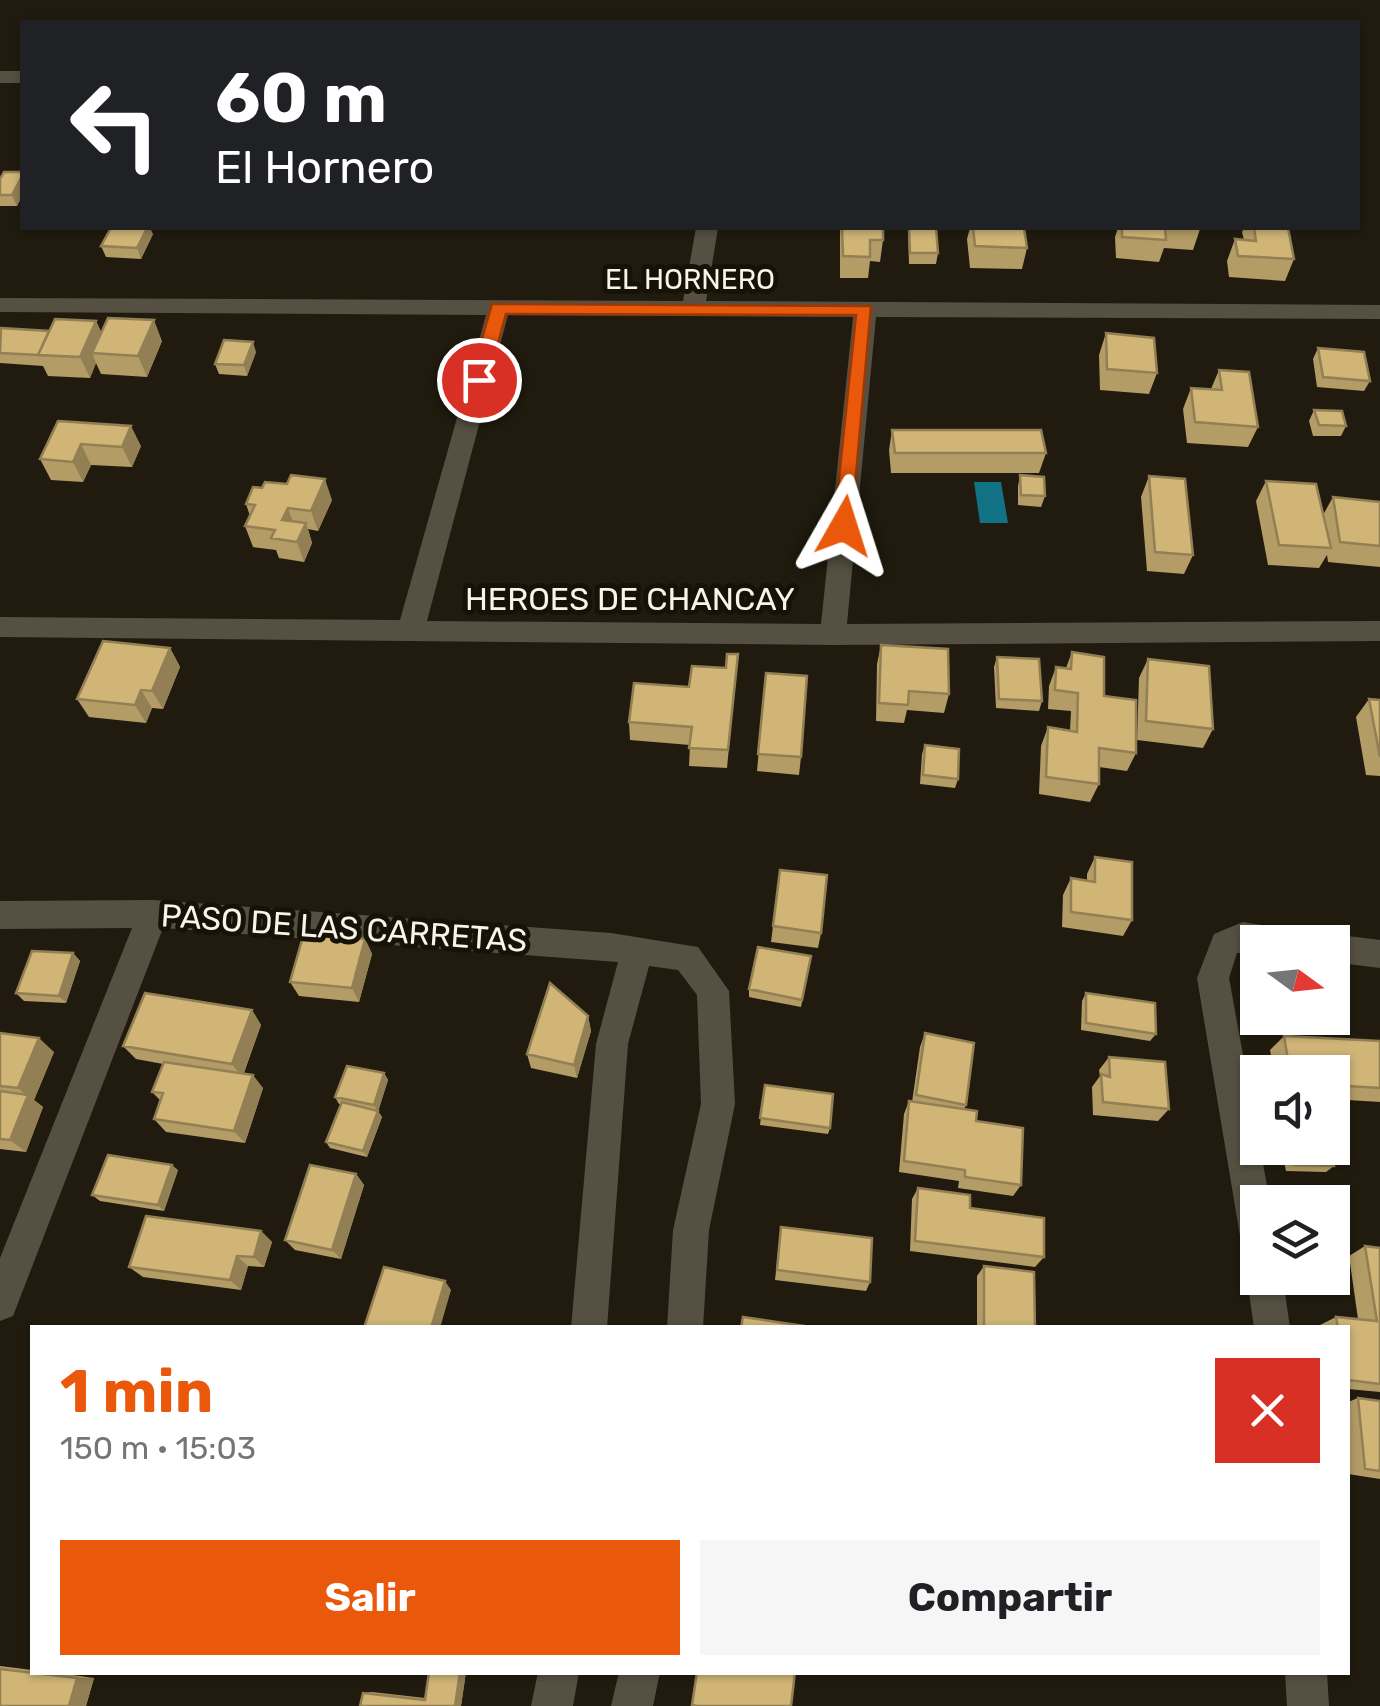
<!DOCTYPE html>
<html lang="es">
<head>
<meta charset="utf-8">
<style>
  :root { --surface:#fff; --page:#f6f6f6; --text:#202124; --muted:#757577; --accent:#ea580c }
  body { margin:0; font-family:Rubik,sans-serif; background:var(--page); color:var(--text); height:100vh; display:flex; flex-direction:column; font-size:38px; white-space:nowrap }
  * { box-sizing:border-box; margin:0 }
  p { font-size:32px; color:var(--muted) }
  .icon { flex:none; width:55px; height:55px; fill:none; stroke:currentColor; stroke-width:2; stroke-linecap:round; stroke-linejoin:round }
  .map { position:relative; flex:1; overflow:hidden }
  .drawer { position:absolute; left:30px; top:1325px; width:1320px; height:350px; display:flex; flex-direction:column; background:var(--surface); border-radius:0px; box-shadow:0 2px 8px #0004 }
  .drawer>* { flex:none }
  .banner { position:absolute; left:20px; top:20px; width:1340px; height:210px; border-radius:0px; box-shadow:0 2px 8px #0004; background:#202124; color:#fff; overflow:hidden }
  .needle { width:65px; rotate:105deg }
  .fabs { position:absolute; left:1240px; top:925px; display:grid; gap:20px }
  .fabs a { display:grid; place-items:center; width:110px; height:110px; border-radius:0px; background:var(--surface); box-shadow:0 2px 8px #0004; font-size:50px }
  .pin { position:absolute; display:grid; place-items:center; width:85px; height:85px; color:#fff; margin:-42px; border:5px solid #fff; border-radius:50%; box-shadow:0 2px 10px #0007 }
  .me { position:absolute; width:110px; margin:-55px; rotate:6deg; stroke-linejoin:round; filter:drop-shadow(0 0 8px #0008) }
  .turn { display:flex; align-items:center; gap:35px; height:210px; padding:0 30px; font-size:45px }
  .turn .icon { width:130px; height:130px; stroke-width:2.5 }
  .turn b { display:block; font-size:70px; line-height:85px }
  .round { display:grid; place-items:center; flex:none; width:105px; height:105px; border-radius:0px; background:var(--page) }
  .overview { display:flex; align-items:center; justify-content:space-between; height:170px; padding:0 30px }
  h1 { font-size:60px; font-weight:700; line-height:75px; color:var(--accent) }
  .button { display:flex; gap:20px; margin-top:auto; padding:20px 30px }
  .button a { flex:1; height:115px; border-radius:0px; background:var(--accent); color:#fff; font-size:40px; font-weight:700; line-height:115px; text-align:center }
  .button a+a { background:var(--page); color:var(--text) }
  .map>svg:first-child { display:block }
  .water { fill:#117185 }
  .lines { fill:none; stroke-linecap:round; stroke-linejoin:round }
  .minor { fill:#565042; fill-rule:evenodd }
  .wall { fill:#b39c66 }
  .shaded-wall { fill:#927f53 }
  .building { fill:#d0b577; stroke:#927f53; stroke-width:2.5 }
  .route { fill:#ea580c; stroke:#983908; stroke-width:2.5 }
  .labels { text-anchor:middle; stroke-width:10; stroke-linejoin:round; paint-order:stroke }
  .far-street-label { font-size:28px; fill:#f8f4eb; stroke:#171206 }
  .street-label { font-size:32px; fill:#f8f4eb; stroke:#171206 }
</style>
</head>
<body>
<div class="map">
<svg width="1380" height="1706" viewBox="0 0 1380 1706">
  <rect width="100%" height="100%" fill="#201b0e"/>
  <path class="water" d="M974,482H1001L1008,523H980Z"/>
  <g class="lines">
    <path class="minor" d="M0,71H22V83H0Z
      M696,228H718L706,301L1380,305V319L876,317L847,624L1380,621V641L833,645L0,637V617L400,620L486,315L0,312V298L683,301ZM508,315L853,317L821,624L427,621Z
      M153,900L611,933L698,947L729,991L735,1104L709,1230L703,1328H667L673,1230L701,1104L697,995L678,970L649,966L628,1044L607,1328H571L596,1044L618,962L163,928L13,1316L0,1321V1258L132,928L0,929V901Z
      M1243,922L1305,932L1310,942H1258V952L1237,953L1229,978L1270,1202H1258V1253L1246,1248L1240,1236L1197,978L1214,934Z
      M1332,934L1380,940V968L1332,962V942H1319Z
      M1258,1263V1278H1283L1290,1328H1254L1247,1278Z
      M538,1672H579L573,1706H531Z
      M619,1672H660L653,1706H611Z
      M1285,1672H1327L1329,1706H1287Z"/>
  </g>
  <path class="wall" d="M22,172V196L17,206H0V179Z
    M840,228H883V240L880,262L870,261L868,278H840Z
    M908,228H936L938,253L936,264H909Z
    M970,228H1024L1027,248L1022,269L970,268L967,239Z
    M1118,228H1200V229L1193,250L1164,248L1159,262L1116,258L1115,237Z
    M1244,228H1288L1294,259L1285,281L1229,277L1227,261L1235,239L1244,240L1242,232Z
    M153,234L141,259L106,257L101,246Z
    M96,321L101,332L162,341L147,377L101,374L96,363L90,378L48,376L43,366L0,363V330L49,331Z
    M1106,333L1157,373L1149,394L1100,390L1099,355Z
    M1318,348L1370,381L1364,391L1317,387L1313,359Z
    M256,352L247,376L219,374L215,364Z
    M1219,370L1258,427L1248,447L1187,443L1183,409L1191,388L1211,389Z
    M1314,410L1346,426L1341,436H1313L1309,421Z
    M58,421L141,446L132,467L91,465L83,482L51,480L40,459Z
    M892,430L1046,453L1039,473H891L889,450Z
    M1020,475L1045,496L1041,507L1018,505V486Z
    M1149,476L1193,555L1184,574L1147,571L1141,497Z
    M1266,481L1323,515L1333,497L1380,502V567L1328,562L1327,555L1319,568L1268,565L1256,501Z
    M332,500L318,531L308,529L312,543L304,562L279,558L276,550L253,547L245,526L250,516L246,504Z
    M881,645L949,694L944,713L907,710L904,723L876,721L877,664Z
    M170,648L180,667L163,709L152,708L146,723L89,717L77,699Z
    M1072,652L1104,696L1136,753L1127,771L1099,767V784L1090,802L1039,794L1041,746L1048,727L1070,731L1071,711L1048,709L1049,686L1056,667L1066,668Z
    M738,654L727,768L689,766L690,745L630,740L629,722L689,687L726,668Z
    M997,657L1042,701L1039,711L996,708L994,667Z
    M1148,659L1213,729L1203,748L1137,740L1139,678Z
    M766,673L801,757L799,775L757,771Z
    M1369,699L1380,700V776L1366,775L1356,717Z
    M925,745L958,779L955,788L920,784L922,754Z
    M1095,857L1132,920L1123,936L1062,927L1063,895L1071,878L1087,881V874Z
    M780,870L821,933L818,948L771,942Z
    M365,939L372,954L359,1002L299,996L290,982Z
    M73,953L80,961L66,1003L24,1001L16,993Z
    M811,956L801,1007L749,997V989Z
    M1086,993L1156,1034L1150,1041L1081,1030L1082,1001Z
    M252,1010L261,1025L244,1073L263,1088L245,1143L166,1132L154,1119L161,1101L152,1092L163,1064L136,1059L123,1046Z
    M588,1016L591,1031L577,1078L531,1068L527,1054Z
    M0,1033L54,1052L34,1100L43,1107L26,1152L0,1149Z
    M925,1033L966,1105L964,1109L976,1121L1021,1185L1013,1196L958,1188L959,1181L899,1172L904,1114L909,1101L912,1102L920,1047Z
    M1284,1036L1380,1041V1102L1332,1099V1072H1274L1270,1050Z
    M1109,1057L1169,1109L1158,1121L1093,1115L1092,1087L1100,1076L1099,1070Z
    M384,1073L388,1080L378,1111L382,1117L367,1157L330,1148L326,1142L341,1104H339L335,1097Z
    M765,1085L830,1128L828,1134L760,1125Z
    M1281,1148H1329L1334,1166L1326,1172L1286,1171Z
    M178,1170L164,1211L100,1201L92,1195Z
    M356,1174L364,1185L341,1259L295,1250L285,1240Z
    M918,1188L970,1208L1044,1257L1035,1267L910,1251L912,1199Z
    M781,1227L870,1282L866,1291L775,1280Z
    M261,1231L272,1242L264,1267L248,1266L241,1290L143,1277L129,1267Z
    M1365,1246L1380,1248V1392L1348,1389V1328H1320V1325L1336,1317L1358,1319L1349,1256Z
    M984,1266L1035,1328H977V1276Z
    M1358,1398L1380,1401V1479L1348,1474V1402Z
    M0,1666L32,1670V1672H52L94,1678L86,1706H0Z
    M466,1672L461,1706H360L363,1693L372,1692L425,1698Z"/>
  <path class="shaded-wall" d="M22,176V196L17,206L12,195Z
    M147,228H150L153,234L141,259L137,248Z
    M154,320L162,341L147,377L138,356Z
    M96,321L106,342L92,353L96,363L90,378L80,357Z
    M253,342L256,352L247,376L244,365Z
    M131,426L141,446L132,467L122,447Z
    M81,444L91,465L83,482L73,462Z
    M325,479L332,500L318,531L311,511Z
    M288,508L295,528L282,520Z
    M306,523L312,543L304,562L297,542Z
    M170,648L180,667L163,709L152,691Z
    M141,690L152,708L146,723L135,705Z
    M365,939L372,954L359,1002L352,988Z
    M73,953L80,961L66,1003L59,996Z
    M252,1010L261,1025L242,1077L232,1064Z
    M588,1016L591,1031L577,1078L574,1065Z
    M39,1038L54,1052L34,1100L43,1107L26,1152L10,1140L27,1096L18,1088Z
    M384,1073L388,1080L378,1112L374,1105Z
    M253,1075L263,1088L245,1143L234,1131Z
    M378,1111L382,1117L367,1157L363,1151Z
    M172,1165L178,1170L164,1211L158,1205Z
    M356,1174L364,1185L341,1259L332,1250Z
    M261,1231L272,1242L264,1267L254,1257Z
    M237,1256L248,1266L241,1290L230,1280Z
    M445,1281L451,1290L440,1328H431Z
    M460,1672H466L461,1706H455Z
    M77,1678H94L86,1706H69Z"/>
  <path class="building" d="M4,172H22V176L12,195H0V179Z
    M111,228H147L137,248L101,246Z
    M842,228H883V240H870V257L843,256Z
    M909,228H936L938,253H910Z
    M973,228H1024L1027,248L975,246Z
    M1122,228H1165L1166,240L1122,237Z
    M1254,228H1288L1294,259L1238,256L1235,239L1256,241Z
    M108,318L154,320L138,356L92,353Z
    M55,319L96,321L80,357L38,355Z
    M1,328L49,331L38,355L0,353Z
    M1106,333L1154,338L1157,373L1107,369Z
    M224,340L253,342L244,365L215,364Z
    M1318,348L1364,352L1370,381L1323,377Z
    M1219,370L1249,372L1258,427L1195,422L1191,388L1222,390Z
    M1314,410L1342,411L1346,426L1319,425Z
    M58,421L131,426L122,447L81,444L73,462L40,459Z
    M892,430H1041L1046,453H895Z
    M291,475L325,479L311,511L288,508L282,520L306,523L297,542L271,538L275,530L245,526L255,505L246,504L253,487L262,488L265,482L287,484Z
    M1020,475L1044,477L1045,496L1021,495Z
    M1149,476L1185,479L1193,555L1155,552Z
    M1266,481L1316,484L1331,548L1279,545Z
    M1333,497L1380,502V546L1340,542Z
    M103,641L170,648L152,691L141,690L135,705L77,699Z
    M881,645L948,649L949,694L909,691L908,705L879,703Z
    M1072,652L1104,657V696L1136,700V753L1099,748V784L1046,777L1048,727L1077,732L1078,693L1055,690L1056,667L1071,669Z
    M727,654H738L728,750L689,748L692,727L629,722L634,683L689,687L692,666L726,668Z
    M997,657L1039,659L1042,701L999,699Z
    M1148,659L1209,666L1213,729L1146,721Z
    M766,673L807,676L801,757L758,754Z
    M1369,699L1380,700V757Z
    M925,745L959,749L958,779L923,775Z
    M1095,857L1132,862V920L1071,912V878L1095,882Z
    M780,870L827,875L821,933L773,926Z
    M304,933L365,939L352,988L290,982Z
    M758,947L811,956L802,1000L749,989Z
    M32,951L73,953L59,996L16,993Z
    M550,983L588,1016L574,1065L527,1054Z
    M145,993L252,1010L232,1064L123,1046Z
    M1086,993L1155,1003L1156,1034L1086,1023Z
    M0,1033L39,1038L18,1088L0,1086Z
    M925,1033L974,1043L966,1105L916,1095Z
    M1284,1036L1380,1041V1088L1332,1085V1072H1290Z
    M1109,1057L1165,1062L1169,1109L1103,1102L1101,1074L1110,1077Z
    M164,1062L253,1075L234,1131L154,1119L163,1093L152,1092Z
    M347,1066L384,1073L374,1105L335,1097Z
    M765,1085L833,1094L830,1128L760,1118Z
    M0,1091L28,1095L10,1140L0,1139Z
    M909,1101L977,1111L976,1121L1023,1128L1021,1185L965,1177V1170L904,1161Z
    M342,1102L378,1111L363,1151L326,1142Z
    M1290,1148H1329L1334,1166L1294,1165Z
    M108,1155L172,1165L158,1205L92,1195Z
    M310,1165L356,1174L332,1250L285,1240Z
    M918,1188L970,1195V1208L1044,1218V1257L915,1241Z
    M146,1216L261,1231L254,1257L237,1256L230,1280L129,1267Z
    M781,1227L872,1238L870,1282L777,1270Z
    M1365,1246L1380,1248V1384L1348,1380V1328H1338L1336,1317L1377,1321Z
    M984,1266L1034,1272L1035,1328H984Z
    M384,1267L445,1281L431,1328H364Z
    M743,1317L818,1328H741Z
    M1358,1398L1380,1401V1471L1365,1469Z
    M0,1669L77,1678L69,1706H0Z
    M429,1672H460L455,1706H360L363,1693L425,1700Z
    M697,1672H795L791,1706H698L692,1705Z"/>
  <path class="route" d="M492,304L871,306L851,531L844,533L834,526L856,315L506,314L488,380L479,386L470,380Z"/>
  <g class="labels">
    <g class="far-street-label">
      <text x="690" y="289">EL HORNERO</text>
    </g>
    <g class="street-label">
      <text x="630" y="610">HEROES DE CHANCAY</text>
      <text transform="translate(344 928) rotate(4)" y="11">PASO DE LAS CARRETAS</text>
    </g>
  </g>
</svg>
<div class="fabs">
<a><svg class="needle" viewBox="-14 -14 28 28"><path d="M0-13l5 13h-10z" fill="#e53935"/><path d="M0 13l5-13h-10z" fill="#757577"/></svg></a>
<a><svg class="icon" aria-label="sound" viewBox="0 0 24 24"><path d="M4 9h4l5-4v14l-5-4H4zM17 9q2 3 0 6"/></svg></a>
<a><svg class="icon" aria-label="layers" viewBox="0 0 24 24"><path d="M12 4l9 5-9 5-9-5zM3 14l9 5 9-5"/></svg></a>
</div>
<div class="pin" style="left:479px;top:380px;background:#d93025"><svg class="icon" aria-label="arrive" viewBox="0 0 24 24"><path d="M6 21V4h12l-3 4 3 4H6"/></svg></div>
<svg class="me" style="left:844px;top:526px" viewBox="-20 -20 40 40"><path d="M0-17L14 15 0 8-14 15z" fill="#ea580c" stroke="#fff" stroke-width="4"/></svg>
<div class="banner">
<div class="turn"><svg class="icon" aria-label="left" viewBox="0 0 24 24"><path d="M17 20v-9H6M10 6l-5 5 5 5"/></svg><div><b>60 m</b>El Hornero</div></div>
</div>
<section class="drawer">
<div class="overview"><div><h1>1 min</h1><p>150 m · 15:03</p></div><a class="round" style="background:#d93025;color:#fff"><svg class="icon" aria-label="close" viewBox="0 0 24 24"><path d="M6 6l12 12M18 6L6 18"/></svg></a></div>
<div class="button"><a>Salir</a><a>Compartir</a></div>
</section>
</div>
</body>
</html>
